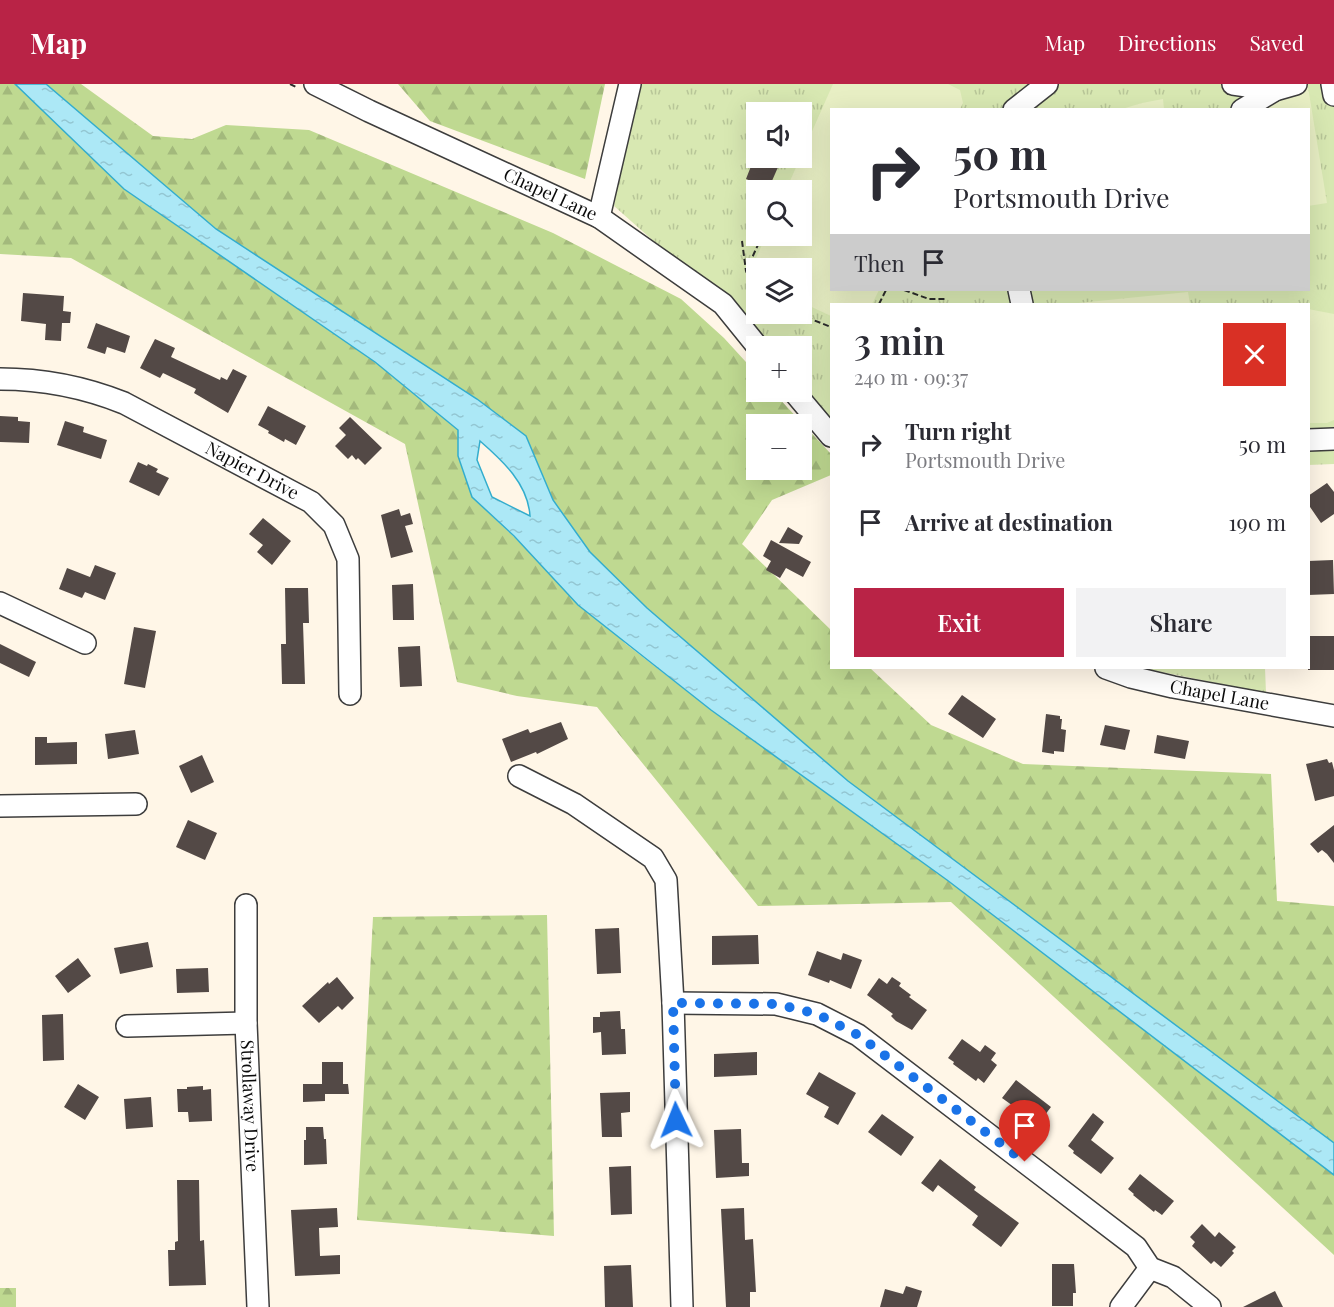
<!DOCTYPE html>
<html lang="en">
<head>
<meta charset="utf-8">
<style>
  :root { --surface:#fff; --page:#f2f2f3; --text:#2b2b33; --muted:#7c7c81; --accent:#b92346 }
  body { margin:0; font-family:"Playfair Display",serif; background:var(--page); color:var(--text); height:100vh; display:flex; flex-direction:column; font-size:22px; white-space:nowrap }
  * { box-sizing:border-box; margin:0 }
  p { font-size:20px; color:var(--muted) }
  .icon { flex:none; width:33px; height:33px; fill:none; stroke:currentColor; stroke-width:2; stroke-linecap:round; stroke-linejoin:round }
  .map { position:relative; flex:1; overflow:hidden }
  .side { position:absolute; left:830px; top:219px; width:480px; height:366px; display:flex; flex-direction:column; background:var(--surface); border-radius:0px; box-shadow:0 6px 24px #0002 }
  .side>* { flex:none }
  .guide { position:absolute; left:830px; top:24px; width:480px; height:183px; border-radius:0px; box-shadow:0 6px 24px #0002; background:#fff; color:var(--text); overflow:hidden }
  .buttons { position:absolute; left:746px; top:18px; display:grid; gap:12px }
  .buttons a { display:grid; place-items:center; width:66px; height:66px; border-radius:0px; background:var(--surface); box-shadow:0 6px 24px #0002; font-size:30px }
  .pin { position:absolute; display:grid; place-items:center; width:51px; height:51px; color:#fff; margin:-62px -26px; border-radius:50% 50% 50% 0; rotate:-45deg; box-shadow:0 0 6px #0007 }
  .pin .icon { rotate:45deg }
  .me { position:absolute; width:66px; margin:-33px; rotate:358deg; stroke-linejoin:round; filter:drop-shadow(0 0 4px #0008) }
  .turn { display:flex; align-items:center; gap:21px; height:126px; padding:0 24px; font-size:27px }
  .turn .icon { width:78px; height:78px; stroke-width:2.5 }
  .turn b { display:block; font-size:42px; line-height:51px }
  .then { display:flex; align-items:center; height:57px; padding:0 24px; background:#0003; gap:12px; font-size:22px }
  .round { display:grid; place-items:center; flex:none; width:63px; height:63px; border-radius:0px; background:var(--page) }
  .head { display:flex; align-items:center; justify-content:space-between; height:102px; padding:0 24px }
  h1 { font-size:36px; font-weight:600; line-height:45px }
  .primary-button { display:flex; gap:12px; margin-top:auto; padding:12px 24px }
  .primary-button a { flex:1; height:69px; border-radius:0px; background:var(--accent); color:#fff; font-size:24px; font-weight:600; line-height:69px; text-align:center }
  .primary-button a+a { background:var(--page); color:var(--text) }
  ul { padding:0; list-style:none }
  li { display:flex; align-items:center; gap:18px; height:78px; padding:0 24px }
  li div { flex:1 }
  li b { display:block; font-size:22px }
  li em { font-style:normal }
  header { display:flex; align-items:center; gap:36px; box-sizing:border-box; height:84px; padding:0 30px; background:var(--accent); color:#fff }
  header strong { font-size:28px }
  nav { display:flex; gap:33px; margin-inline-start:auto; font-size:21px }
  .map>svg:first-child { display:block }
  .forest { fill:url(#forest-firs); fill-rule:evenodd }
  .park { fill:url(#park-tufts); fill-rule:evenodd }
  .pitch { fill:#e8efc4 }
  .water { fill:url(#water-ripples); stroke:#33adcd; stroke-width:1.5; fill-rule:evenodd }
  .building { fill:#534946 }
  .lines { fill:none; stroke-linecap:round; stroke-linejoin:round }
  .minor-casing { stroke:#3d3d3d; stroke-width:24 }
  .path { stroke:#2c2c2c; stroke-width:2; stroke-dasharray:6 3; stroke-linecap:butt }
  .minor { stroke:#fff; stroke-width:21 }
  .route { stroke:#1a73e8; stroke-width:10; stroke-dasharray:0 18 }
  .labels { text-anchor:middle; stroke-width:6; stroke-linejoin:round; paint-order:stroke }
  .street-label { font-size:18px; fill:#0a0a0a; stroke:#fff }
</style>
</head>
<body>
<header>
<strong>Map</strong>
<nav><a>Map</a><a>Directions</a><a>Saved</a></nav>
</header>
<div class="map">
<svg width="1334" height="1223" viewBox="0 0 1334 1223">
  <defs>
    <pattern id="forest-firs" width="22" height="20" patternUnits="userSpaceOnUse" patternTransform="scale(1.5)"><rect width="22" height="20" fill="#bfd991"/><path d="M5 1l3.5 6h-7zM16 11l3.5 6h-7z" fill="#a3b97c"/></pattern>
    <pattern id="park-tufts" width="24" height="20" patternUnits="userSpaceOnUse" patternTransform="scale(1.5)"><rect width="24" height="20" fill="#d8e8b2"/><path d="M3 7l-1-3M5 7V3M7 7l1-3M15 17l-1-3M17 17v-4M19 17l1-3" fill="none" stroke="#b8c698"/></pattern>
    <pattern id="water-ripples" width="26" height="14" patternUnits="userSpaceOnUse" patternTransform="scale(1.5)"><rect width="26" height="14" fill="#ace8f6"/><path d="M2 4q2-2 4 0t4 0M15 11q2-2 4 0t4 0" fill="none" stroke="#93c6d2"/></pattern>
  </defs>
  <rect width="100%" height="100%" fill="#fff6e7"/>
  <path class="forest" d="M0,0H15L124,105L375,278L458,346V372L472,413L626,560L711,626L947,796L1334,1091V1171L951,818L758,822L597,623L517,612L457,598L405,360L71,174L0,170Z
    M46,0H81L153,52L192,55L226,41L309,46L553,149L681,215L724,254L756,289V308H773L831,370V391L772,416L742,460L831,546V584H870L931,641L1023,680L1271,690L1277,817L1334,822V1059L848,697L647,524L590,468L553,416L526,352L477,315L216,145ZM756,340H801V386H756Z
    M398,0H605L585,95L430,37Z
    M547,831L554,1152L357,1136L373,833Z
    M0,1204H16V1223H0Z"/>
  <path class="park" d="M636,0H1334V380L1308,381V220H831V339L801,300V262H772L614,122ZM831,26H1308V206H831ZM756,28H801V74H756ZM756,106H801V152H756ZM756,184H801V230H756Z
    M1142,584H1265L1266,609Z"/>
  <path class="pitch" d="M833,0H948L960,6L963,19L960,25L831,26V206H879L872,220H831V232L801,218V184H756V198L750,187L766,152H801V106H786Z
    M1308,3L1327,119L1308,122V26H1253L1279,11Z
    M1163,15L1164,25H1122L1142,19Z
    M1188,208L1190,220H1068Z
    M1308,225L1334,230V336L1327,339H1308Z"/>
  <path class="water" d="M15,0H46L216,145L477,315L526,352L553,416L590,468L647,524L848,697L1334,1059V1091L947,796L711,626L578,521L514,452L472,413L458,372V346L375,278L124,105ZM480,357C503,377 528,400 530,432L492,413L477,376Z"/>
  <path class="building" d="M768,74H782L768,106H765L750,100L751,97L746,95L753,77L758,79L761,76L766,78Z
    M23,209L64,212L63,227L71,228L70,239H62L61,257L45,256L46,240L21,237Z
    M96,239L130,252L125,269L107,263L105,270L87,264Z
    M155,255L175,264L171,273L220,296L221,293L227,296L233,285L247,292L228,329L194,309L196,305L163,289L160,294L140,284Z
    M268,322L306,342L296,361L285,355L284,358L268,349L269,347L258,341Z
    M0,332L18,333V337L30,338L29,359L0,358Z
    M350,333L382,364L365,381L358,374L356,376L352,371L348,375L335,362L346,351L339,344Z
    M65,337L84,343L83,348L107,356L101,375L57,361Z
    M138,378L147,382L148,380L158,385L156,388L169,394L159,412L129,398Z
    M1327,399L1334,408V430L1321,439L1308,420V412Z
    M399,425L401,432L410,429L413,440L405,442L413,468L391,474L381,431Z
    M263,434L291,457L272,481L257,468L263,461L249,450Z
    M788,443L803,452L799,460L779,459Z
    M771,456L811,478L803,493L786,484L780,494L766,486L771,477L763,472Z
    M1333,476L1334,510L1308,511V477Z
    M95,481L116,489L105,516L85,508L82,514L59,505L67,484L90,493Z
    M413,500L414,536H393L392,501Z
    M285,504H308L309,539H303L305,600H282L281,560H286Z
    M134,543L156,547L145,604L124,600Z
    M1308,552H1334V586H1308Z
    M0,560L36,578L29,593L0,579Z
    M420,562L422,602L400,603L398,563Z
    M962,611L996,635L983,654L948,630Z
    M1046,630L1060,632V635H1062L1061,645L1066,646L1064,668L1054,667V670L1042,668Z
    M561,638L568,655L537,670L536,668L511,678L502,655L528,645L530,649Z
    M1105,641L1130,646L1125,666L1100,661Z
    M135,646L139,670L108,675L105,650Z
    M1157,651L1189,657L1185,675L1154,669Z
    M35,653H47V659L77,658V680L35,681Z
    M202,671L214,698L191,709L179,682Z
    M1327,675L1329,679L1332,678L1334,686V712L1315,717L1306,680Z
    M188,736L217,749L205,776L176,763Z
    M1334,741V779L1327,770L1322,766L1318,769L1310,760Z
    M619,844L621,889L597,890L595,845Z
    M758,851L759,880L712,881V852Z
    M148,858L153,883L120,890L114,864Z
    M817,867L841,876L843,869L862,876L851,905L830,896L829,899L808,891Z
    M78,874L91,892L68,909L55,892Z
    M208,884L209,908L177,909L176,885Z
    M337,893L354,914L342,926L338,922L319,939L302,922L328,898L329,900Z
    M892,893L901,899L899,902L911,911L909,913L927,926L912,946L896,937L891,932L893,930L867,911L879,894L887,900Z
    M620,927L621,945H625L626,970L602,971L601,948L593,949V933H600V928Z
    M63,930L64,976L43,977L42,931Z
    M962,955L980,968L985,961L996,969L991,976L997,981L984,999L978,994L976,997L953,980L954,978L948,974Z
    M757,968V991L714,993V970Z
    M322,978H343V1000H348L349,1010H325V1017L303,1018V1000H322Z
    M819,988L856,1009L838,1041L824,1033L829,1023L806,1010Z
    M1016,996L1051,1023L1038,1040L1002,1014Z
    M78,1000L99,1013L85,1036L64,1023Z
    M203,1002V1006L211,1005L212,1037L189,1038L188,1028H178L177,1005H187V1003Z
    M630,1008V1028L621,1029L622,1053H602L600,1009Z
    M151,1013L153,1043L126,1045L124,1015Z
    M1093,1029L1104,1038L1091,1056L1114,1074L1101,1090L1073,1069L1074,1067L1068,1062Z
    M882,1030L914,1053L901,1072L868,1048Z
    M306,1043H323L324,1055H326L327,1080L304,1081V1056H306Z
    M741,1045L742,1079H749V1092L716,1094L714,1046Z
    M940,1075L976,1103L974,1106L1019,1139L1001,1163L972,1141L978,1132L938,1101L933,1108L921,1099Z
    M631,1082L632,1130L611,1131L609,1083Z
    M1140,1090L1174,1117L1162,1131L1155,1126L1154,1128L1133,1111L1134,1110L1128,1105Z
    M177,1096H199L200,1157L204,1156L206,1201L169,1202L168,1166H175V1158L178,1157Z
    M337,1124L338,1143L319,1144L320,1172L340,1171V1190L295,1192L291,1126Z
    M744,1124L745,1156L753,1155L756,1208H750V1223H726L721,1125Z
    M1202,1140L1215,1153L1219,1148L1236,1163L1232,1167L1234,1169L1221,1183L1214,1177L1211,1180L1192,1162L1195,1158L1190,1153Z
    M1052,1180H1074L1076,1209H1073V1222H1052Z
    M631,1181L633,1223H605L604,1182Z
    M906,1202L922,1207L917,1223H880L885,1205L903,1210Z
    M1275,1207L1283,1223H1243Z"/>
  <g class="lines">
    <g class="minor-casing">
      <g id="minor">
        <path id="s1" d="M315,0L369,27L599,133L723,220L757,262"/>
        <path d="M1233,0L1275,6"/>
        <path d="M1332,0L1334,11"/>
        <path d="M1014,26L1047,0"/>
        <path d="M1242,26L1275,6L1296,0"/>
        <path d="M599,133L630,0"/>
        <path d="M1019,206L1022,220"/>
        <path id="s2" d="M0,295C43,295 84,303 124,319L311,418L334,441L348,475L350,610"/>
        <path d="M794,308L831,352"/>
        <path d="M1308,356L1334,355"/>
        <path d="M0,519L85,559"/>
        <path id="s3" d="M1106,584L1131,593L1173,603L1334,632"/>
        <path d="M519,692L574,720L653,774L666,796L673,919L682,1223"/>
        <path d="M0,722L136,720"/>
        <path id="s4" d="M246,821V939L258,1223"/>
        <path d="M673,919L776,920L817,930L858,951L1136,1163L1150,1184L1173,1193L1210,1223"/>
        <path d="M127,942L246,939"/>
        <path d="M1121,1223L1150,1184"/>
      </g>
    </g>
    <path class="path" d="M290,0L298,4
      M742,157L746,187
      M756,203L751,200L746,187L762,152
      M904,206L929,215H947
      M879,220L886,206
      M798,230L831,243"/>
    <use href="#minor" class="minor"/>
  </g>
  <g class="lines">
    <path class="route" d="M676,1036L673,919L776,920L817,930L858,951L1025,1078"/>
  </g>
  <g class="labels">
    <g class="street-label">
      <text dy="6" stroke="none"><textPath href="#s1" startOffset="260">Chapel Lane</textPath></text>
      <text dy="6" stroke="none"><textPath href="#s2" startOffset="272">Napier Drive</textPath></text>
      <text dy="6" stroke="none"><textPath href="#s3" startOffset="117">Chapel Lane</textPath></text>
      <text dy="6" stroke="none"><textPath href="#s4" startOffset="201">Strollaway Drive</textPath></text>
    </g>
  </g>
</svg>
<div class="buttons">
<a><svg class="icon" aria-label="sound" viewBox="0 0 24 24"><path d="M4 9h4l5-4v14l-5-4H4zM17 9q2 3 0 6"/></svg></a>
<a><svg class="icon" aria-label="search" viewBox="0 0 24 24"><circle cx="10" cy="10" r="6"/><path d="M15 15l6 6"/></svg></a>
<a><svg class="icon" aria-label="layers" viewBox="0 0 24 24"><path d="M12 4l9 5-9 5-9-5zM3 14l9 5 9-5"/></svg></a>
<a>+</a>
<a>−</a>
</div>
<div class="pin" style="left:1025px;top:1078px;background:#d93025"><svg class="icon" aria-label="arrive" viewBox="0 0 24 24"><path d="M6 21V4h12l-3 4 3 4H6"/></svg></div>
<svg class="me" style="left:676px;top:1036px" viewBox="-20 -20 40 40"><path d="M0-17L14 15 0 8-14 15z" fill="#1a73e8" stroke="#fff" stroke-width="4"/></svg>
<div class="guide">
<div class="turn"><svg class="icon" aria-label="right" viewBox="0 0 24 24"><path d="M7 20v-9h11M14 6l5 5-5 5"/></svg><div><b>50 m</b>Portsmouth Drive</div></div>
<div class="then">Then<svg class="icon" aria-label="arrive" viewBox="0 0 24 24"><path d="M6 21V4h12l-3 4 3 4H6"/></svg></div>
</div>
<section class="side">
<div class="head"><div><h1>3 min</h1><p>240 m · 09:37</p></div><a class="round" style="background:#d93025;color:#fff"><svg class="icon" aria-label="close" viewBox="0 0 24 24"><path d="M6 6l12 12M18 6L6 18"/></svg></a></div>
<ul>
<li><svg class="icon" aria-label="right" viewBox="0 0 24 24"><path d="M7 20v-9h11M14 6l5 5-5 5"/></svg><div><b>Turn right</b><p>Portsmouth Drive</p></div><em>50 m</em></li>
<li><svg class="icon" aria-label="arrive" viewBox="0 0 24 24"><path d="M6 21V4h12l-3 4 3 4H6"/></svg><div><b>Arrive at destination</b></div><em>190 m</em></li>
</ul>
<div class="primary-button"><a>Exit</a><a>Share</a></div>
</section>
</div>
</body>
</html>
